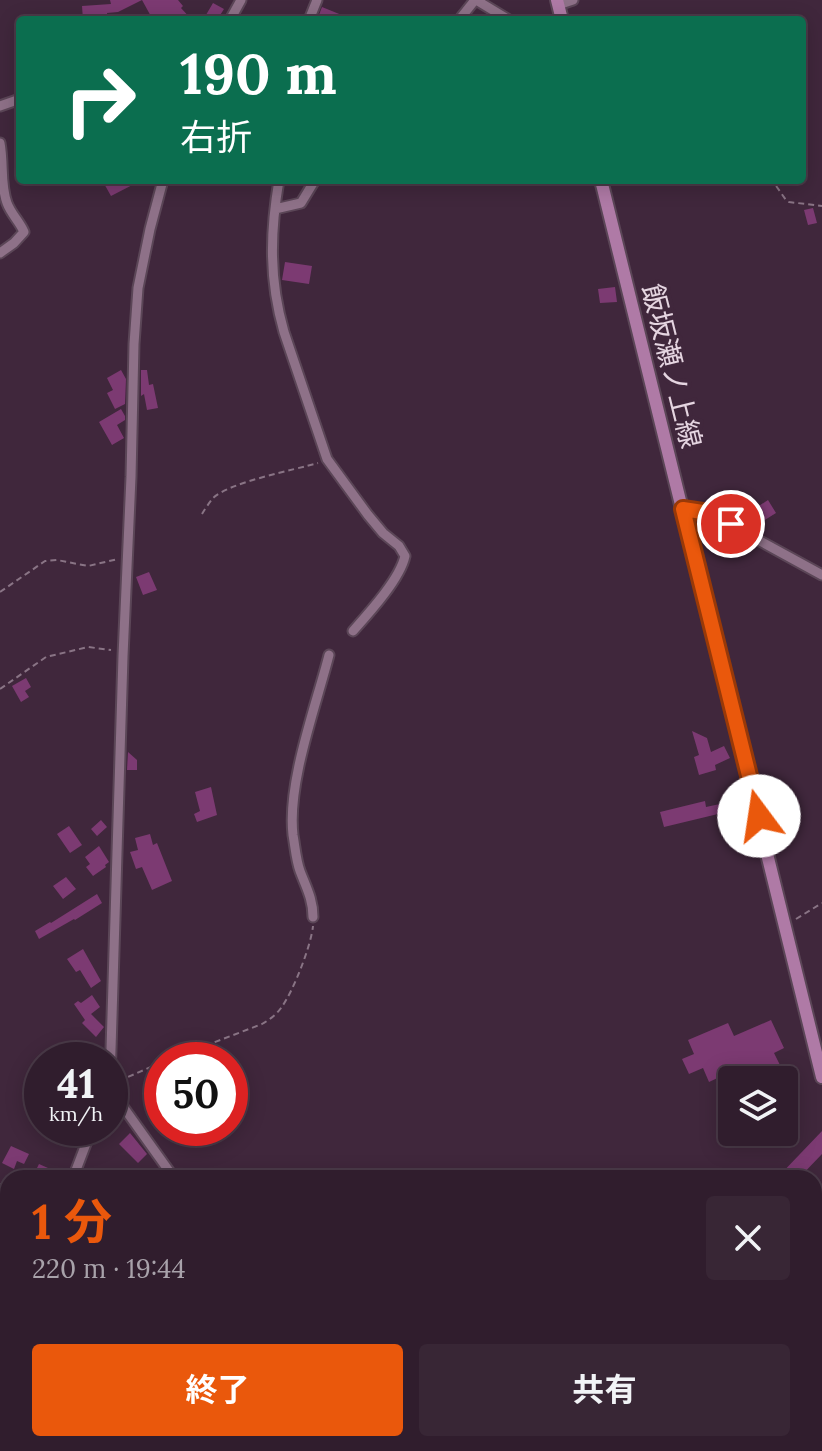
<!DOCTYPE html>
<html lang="ja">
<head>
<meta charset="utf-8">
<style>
  :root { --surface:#301d2d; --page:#382635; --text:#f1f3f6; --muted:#a8a2aa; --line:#4b3b49; --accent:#ea580c }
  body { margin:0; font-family:Lora,"Noto Sans JP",serif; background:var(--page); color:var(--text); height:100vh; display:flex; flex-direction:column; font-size:30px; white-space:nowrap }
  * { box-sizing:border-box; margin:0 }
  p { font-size:26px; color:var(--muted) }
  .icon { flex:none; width:44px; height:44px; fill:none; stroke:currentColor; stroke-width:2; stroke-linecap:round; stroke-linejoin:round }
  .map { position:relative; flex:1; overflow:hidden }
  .side { position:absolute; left:0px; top:1170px; width:822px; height:282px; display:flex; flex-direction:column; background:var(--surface); border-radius:24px 24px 0 0; box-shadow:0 4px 20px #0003,0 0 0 2px var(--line) }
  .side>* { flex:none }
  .hud { position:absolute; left:16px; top:16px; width:790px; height:168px; border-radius:8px; box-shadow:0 4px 20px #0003,0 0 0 2px var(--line); background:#0b6e4f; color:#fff; overflow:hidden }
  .buttons { position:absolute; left:718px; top:1066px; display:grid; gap:16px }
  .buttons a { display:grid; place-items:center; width:80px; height:80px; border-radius:8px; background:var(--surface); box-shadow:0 4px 20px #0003,0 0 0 2px var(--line); font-size:40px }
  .speed { position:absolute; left:24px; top:1042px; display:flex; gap:16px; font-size:40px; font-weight:700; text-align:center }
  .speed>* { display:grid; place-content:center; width:104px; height:104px; border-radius:50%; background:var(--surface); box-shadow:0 4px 20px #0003,0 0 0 2px var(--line); line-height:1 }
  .speed small { font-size:20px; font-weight:400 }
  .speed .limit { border:12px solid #d22; background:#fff; color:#111 }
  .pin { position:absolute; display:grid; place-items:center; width:68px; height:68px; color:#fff; margin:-34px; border:4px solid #fff; border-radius:50%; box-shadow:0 2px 8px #0007 }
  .me { position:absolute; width:88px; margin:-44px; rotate:346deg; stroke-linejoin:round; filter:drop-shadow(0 0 6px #0008) }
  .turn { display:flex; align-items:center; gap:28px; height:168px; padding:0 32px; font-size:36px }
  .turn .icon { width:104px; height:104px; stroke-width:2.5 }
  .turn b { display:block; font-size:56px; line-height:68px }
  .round { display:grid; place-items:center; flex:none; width:84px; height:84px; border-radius:8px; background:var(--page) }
  .overview { display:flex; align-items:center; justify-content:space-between; height:136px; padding:0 32px }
  h1 { font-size:48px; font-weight:700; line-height:60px; color:var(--accent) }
  .cta { display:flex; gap:16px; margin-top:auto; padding:16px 32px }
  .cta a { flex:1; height:92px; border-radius:8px; background:var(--accent); color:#fff; font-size:32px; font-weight:700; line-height:92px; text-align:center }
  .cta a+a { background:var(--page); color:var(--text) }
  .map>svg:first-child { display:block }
  .building { fill:#7c3a72 }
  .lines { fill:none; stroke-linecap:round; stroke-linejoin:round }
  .street-casing { stroke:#5b4657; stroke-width:13 }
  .secondary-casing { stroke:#5b4657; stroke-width:16 }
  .path { stroke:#897485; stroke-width:2; stroke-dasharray:6 4; stroke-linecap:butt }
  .street { stroke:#8e7188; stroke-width:9 }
  .secondary { stroke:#af7aa6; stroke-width:12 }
  .route-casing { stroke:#983908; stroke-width:20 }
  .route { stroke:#ea580c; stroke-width:14 }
  .labels { text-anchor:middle; stroke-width:8; stroke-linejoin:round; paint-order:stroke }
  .street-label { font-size:28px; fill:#e5d5e1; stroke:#40273c }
</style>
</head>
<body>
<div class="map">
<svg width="822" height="1451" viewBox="0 0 822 1451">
  <rect width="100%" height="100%" fill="#40273c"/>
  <path class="building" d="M110,0H178L183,6L181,8L192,20H153L142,0L118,12L107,13L108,20H83L82,6L111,4Z
    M213,3L224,9L217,20H203Z
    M322,7L354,20H317Z
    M102,180H142L111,196Z
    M813,208L817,223L808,225L804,210Z
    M285,262L312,266L309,284L282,280Z
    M615,287L617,302L600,303L598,289Z
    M121,370L126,379L125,404L115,409L107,393L113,390L107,378Z
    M141,370H147L149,385L153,384L158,408L147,410L144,394L141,396Z
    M121,409L125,416V420L117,425L124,438L112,445L99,422Z
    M768,500L776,513L752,528L745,515Z
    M149,572L157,590L143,595L136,577Z
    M26,678L31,687L25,691L29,697L21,702L12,686Z
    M692,731L707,738L711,752L724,746L730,758L715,765L716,770L699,775L694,757L699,755Z
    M128,752L137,760V770H127Z
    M211,787L217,815L197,822L194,814L200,811L195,792Z
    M705,801L706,807L729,802L735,833L722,835L718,814L664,827L660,812Z
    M101,820L107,827L97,836L91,829Z
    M69,826L82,845L70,853L57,834Z
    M150,834L153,845L157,843L172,881L152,890L142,867L136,869L130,852L138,850L135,838Z
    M99,846L109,862L105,865L106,867L93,876L86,867L90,864L85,857Z
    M66,877L76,889L63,899L53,886Z
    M97,894L102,903L75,920L74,919L39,939L35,931L50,922L51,923Z
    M83,949L101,981L91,988L80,970L76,972L67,959Z
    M92,995L100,1007L91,1014L104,1027L96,1037L82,1023L85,1020L74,1004L78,1001L81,1003Z
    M771,1020L784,1048L774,1053L781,1067L751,1080H729L726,1074L709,1082L703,1068L689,1074L682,1059L694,1054L688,1040L728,1023L734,1036Z
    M822,1131V1154L799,1178H777Z
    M130,1133L147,1154L138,1163L119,1144Z
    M11,1146L29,1154L24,1164L17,1161L14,1169L2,1163Z
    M39,1164L66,1176V1178H32Z"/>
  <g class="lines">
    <g class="street-casing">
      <path id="street" d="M476,0L509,20
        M558,5L573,0
        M230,20L241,0
        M309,20L317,0
        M459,20L475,0
        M0,106L20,99
        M0,143C4,164 0,184 7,203C11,214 20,222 24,232L14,243L0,253
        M279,180C270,233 269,280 284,332L327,459L368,515L383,533L399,546L405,556C400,579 369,613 353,631
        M275,209L301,203L315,180
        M683,509L709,513L822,575
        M313,917C313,899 306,887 300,871C296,860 295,846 293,835C287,783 316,706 329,655
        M110,1082L123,656L131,477L134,344L138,288L150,229L163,180
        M110,1094L124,1108L174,1178
        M73,1178L92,1128
        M0,1444L8,1419
        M363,1444L367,1451"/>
    </g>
    <g class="secondary-casing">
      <path id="secondary" d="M557,0L562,20
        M601,180L822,1077
        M814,1261L822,1258
        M388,1451L403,1444"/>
    </g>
    <path class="path" d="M758,180L774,183L786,200L789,202L822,206
      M202,514C205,509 209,503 213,498C230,482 294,470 318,463
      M0,592L45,561L57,560L88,566L118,559
      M0,689L46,657L88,647L111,650
      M796,919L822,903
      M168,1060L262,1024C269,1020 276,1015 281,1008C293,992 311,946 313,926
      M119,1081L162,1062
      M0,1184L8,1189
      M20,1444L23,1451
      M77,1444L80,1451
      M170,1444L174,1451
      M532,1444L536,1451
      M722,1444L726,1451"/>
    <use href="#street" class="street"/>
    <use href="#secondary" class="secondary"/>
  </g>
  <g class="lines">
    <g class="route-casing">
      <path id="route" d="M731,524L709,513L683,509L759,816"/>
    </g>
    <use href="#route" class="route"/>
  </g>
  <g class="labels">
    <g class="street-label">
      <text transform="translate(672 366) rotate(76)" y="10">飯坂瀬ノ上線</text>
    </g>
  </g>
</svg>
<div class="buttons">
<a><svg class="icon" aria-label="layers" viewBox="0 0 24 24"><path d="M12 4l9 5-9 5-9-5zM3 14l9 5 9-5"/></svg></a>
</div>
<div class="speed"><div>41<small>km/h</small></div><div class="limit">50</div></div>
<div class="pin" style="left:731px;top:524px;background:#d93025"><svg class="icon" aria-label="arrive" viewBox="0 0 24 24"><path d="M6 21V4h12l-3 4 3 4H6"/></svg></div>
<svg class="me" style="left:759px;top:816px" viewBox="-20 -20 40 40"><circle r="19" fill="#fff"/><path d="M0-13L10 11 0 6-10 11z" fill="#ea580c"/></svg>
<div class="hud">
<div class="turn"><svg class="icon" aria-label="right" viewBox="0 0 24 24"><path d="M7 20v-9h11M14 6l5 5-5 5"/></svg><div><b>190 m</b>右折</div></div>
</div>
<section class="side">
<div class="overview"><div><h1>1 分</h1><p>220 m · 19:44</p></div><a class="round"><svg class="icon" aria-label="close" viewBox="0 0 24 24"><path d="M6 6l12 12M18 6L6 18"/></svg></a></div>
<div class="cta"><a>終了</a><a>共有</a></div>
</section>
</div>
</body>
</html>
